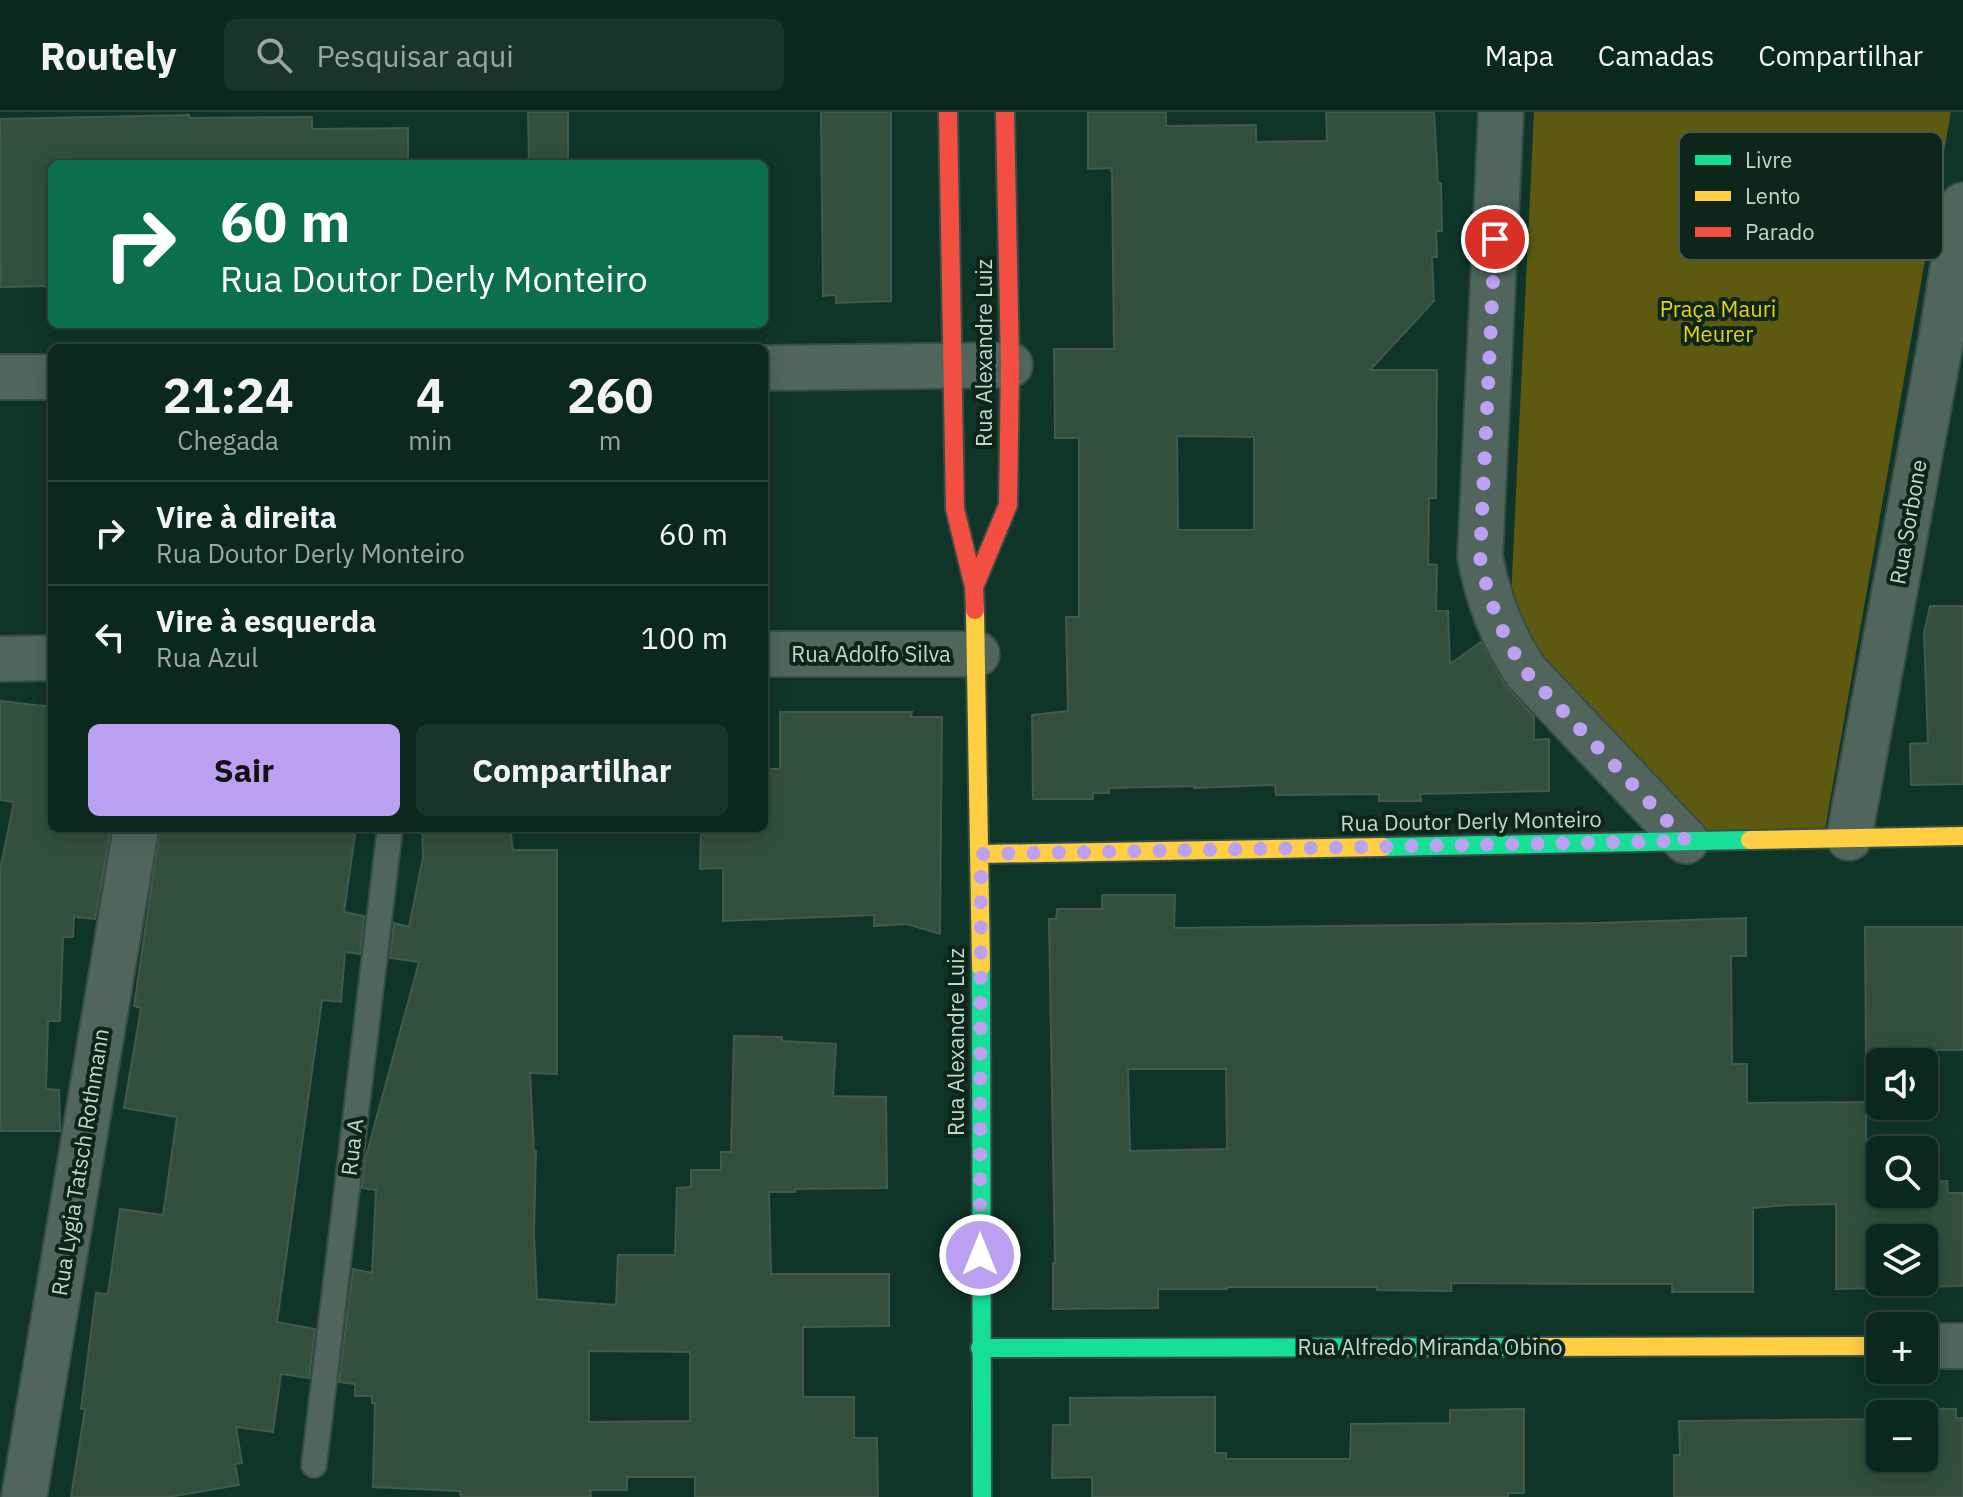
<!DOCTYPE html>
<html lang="pt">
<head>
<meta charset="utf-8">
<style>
  :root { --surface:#0b281e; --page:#19342b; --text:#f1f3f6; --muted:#9aa6a4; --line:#2b443c; --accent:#bca0f2 }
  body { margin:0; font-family:"IBM Plex Sans",sans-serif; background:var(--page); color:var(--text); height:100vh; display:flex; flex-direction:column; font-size:30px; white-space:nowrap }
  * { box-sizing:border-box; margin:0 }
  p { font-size:26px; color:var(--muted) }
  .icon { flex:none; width:44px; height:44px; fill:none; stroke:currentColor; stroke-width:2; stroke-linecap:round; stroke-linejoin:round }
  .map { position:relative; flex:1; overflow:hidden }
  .side { position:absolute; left:48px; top:232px; width:720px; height:488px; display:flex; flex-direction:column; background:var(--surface); border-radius:12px; box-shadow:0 4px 20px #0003,0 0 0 2px var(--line) }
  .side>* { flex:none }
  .hud { position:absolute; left:48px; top:48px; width:720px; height:168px; border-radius:12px; box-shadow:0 4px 20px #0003,0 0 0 2px var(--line); background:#0b6e4f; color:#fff; overflow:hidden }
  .controls { position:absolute; left:1866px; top:936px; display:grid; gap:16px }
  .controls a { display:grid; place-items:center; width:72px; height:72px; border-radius:12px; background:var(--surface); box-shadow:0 4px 20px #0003,0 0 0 2px var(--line); font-size:40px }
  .pin { position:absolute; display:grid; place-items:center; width:68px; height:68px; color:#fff; margin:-34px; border:4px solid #fff; border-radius:50%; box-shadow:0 2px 8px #0007 }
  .me { position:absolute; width:88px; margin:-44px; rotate:0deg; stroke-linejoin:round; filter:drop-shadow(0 0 6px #0008) }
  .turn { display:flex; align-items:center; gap:28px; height:168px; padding:0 40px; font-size:36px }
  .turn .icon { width:104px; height:104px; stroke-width:2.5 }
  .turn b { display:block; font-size:56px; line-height:68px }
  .eta { display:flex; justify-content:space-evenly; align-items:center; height:136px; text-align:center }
  .eta b { font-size:48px; font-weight:700; line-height:56px }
  .cta { display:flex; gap:16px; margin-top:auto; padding:16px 40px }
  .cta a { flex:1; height:92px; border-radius:12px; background:var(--accent); color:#111; font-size:32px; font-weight:700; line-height:92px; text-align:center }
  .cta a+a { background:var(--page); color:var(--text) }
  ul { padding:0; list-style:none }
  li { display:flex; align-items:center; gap:24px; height:104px; padding:0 40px; border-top:2px solid var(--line) }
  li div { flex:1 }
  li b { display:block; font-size:30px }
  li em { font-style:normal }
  header { display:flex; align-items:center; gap:48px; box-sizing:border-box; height:112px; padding:0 40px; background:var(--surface); border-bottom:2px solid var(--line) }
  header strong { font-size:38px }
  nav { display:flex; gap:44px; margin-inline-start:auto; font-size:28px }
  .search { width:560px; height:72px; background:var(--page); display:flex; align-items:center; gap:20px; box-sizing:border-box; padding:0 28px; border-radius:12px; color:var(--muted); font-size:30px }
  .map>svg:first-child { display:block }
  .green { fill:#5d5911 }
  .building { fill:#324f3d; stroke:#415a4c; stroke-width:2; fill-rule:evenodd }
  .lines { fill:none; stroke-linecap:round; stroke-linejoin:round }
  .lane-casing { stroke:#364e45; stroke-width:28 }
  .street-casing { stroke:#364e45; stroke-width:48 }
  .fast-casing { stroke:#364e45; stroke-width:22 }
  .slow-casing { stroke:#364e45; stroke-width:22 }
  .jam-casing { stroke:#364e45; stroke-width:22 }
  .lane { stroke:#50665d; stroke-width:24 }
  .street { stroke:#50665d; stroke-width:44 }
  .fast { stroke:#16e098; stroke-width:18 }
  .slow { stroke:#ffcf43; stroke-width:18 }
  .jam { stroke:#f24e42; stroke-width:18 }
  .route { stroke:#bca0f2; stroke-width:14; stroke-dasharray:0 25.2 }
  .labels { text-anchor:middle; stroke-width:8; stroke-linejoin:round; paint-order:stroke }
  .park-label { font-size:22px; fill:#e7d30d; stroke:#0d251a }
  .street-label { font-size:22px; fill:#bddaca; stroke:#0d251a }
  .key { fill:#0d251a; stroke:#425b4f; stroke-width:2 }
  .key-label { font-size:22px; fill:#bddaca }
</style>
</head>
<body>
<header>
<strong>Routely</strong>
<div class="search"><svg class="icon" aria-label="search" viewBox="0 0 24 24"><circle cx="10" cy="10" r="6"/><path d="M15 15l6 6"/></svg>Pesquisar aqui</div>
<nav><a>Mapa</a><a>Camadas</a><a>Compartilhar</a></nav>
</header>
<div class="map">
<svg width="1963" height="1385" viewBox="0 0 1963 1385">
  <rect width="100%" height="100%" fill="#0f3528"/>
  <path class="green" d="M1534,0H1951L1825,717L1695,720L1510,508Z"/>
  <path class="building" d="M528,0H568V52H529Z
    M821,0H891V189L836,191V183L823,184Z
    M1088,0H1166V14L1256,13V30L1327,29L1326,0H1434L1438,71H1441L1442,119H1436L1437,145H1432L1434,189L1370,258H1437L1436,386H1429L1428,452L1437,453L1436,499H1448L1450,552L1481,530L1505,573L1534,605V628L1549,627V679L1420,682L1421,689H1379V682L1276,683L1275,673L1194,676V674L1109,676V681H1093V687H1033L1032,603L1068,599L1066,505H1079V326H1055L1054,237H1114L1112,61L1111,56L1088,57ZM1177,324L1254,325V418H1178Z
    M189,3V6L312,5V17L408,16V52H52V174L1,175L0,7Z
    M1930,494H1963V672L1911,673L1910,632L1928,631L1924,521Z
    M0,589L52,595V716H111L95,807L74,805L73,825H63L60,909H48L46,977L59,978L60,1019H1L0,1013V758L14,690L0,688Z
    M780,600H912L911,605H942L940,822L907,812L874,814V803L723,809V756L700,757L701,716H764V657H780Z
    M160,716H356L344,800L364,804L360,842L345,840L341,890L322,888L277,1210L315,1217L309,1266L281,1262L273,1320L236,1315L242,1351L235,1352L239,1373L169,1385H71L85,1297H81L96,1181L108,1182L120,1097L163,1103L177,1005L124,996L141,896L134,894Z
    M422,716H510L513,738H557V962L530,961L534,1039H536L534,1121L537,1187L616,1193L618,1143H675L677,1076L691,1075V1058H721V1040H731L734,924L782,925V929L836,932L833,984L886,985L887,1076L795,1077V1080H769L771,1162H889V1214L803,1215V1285H854V1326H877L878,1385H695V1365H627V1378H590L591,1385H461L460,1379L373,1375L375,1291H372V1284H355V1272L339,1270L353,1157L372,1161L376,1078L362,1076L365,1048L419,850L390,846L394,811L409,815L423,745ZM589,1239L690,1240V1309L589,1310Z
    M1102,783H1175L1174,816L1598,811L1746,806V844H1731L1732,952H1747V991L1866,990V1070H1880V1082H1924V1070L1947,1069L1948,1081H1963V1174L1836,1177V1092L1789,1093L1753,1096V1180H1672V1172H1587L1451,1171V1179L1377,1178V1175H1228L1227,1177H1158V1196L1053,1197V1151H1055L1049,807H1056L1057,797H1102ZM1128,957H1226L1227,1037L1130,1039ZM1880,1126H1924V1170H1880Z
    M1865,815H1963V938H1931V953H1924V950H1880V953H1866Z
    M1215,1285V1341H1226V1347H1350L1351,1312L1450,1311V1298L1524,1297V1381H1508V1385H1092V1365L1052,1366L1053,1313H1070V1286Z
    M1884,1296L1956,1297V1306H1963V1385H1674V1343H1680L1679,1309L1880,1307V1346H1924V1302H1885Z"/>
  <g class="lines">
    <g class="lane-casing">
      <path id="lane" d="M314,1353L390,716"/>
    </g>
    <g class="street-casing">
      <path id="street" d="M1501,0L1480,445C1488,488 1502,524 1526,560L1686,729
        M764,256L1010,253
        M0,265H52
        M764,542H977
        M0,547L52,546
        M1849,726L1941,228L1963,93
        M1924,1234H1963
        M24,1385L136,716"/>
    </g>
    <g class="fast-casing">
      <path id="fast" d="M1383,735L1750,728
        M981,855L982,1385
        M980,1236L1535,1235"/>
    </g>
    <g class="slow-casing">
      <path id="slow" d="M975,498L981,855
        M1750,728L1963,724
        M981,742L1383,735
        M1535,1235L1880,1234"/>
    </g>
    <g class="jam-casing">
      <path id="jam" d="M948,0L955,397L974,475L975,498
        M974,475L1008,393L1010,253L1005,0"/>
    </g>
    <use href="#lane" class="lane"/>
    <use href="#street" class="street"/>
    <use href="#fast" class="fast"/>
    <use href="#slow" class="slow"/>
    <use href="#jam" class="jam"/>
  </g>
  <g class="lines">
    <path class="route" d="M980,1143L981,742L1686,729L1526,560C1502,524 1488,488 1480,445L1495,127"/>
  </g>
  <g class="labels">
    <g class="park-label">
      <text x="1718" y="205">Praça Mauri<tspan x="1718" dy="25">Meurer</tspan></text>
    </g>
    <g class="street-label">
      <text transform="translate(984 241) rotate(-90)" y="8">Rua Alexandre Luiz</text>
      <text transform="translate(1908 410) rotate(-80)" y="8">Rua Sorbone</text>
      <text x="871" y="550">Rua Adolfo Silva</text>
      <text transform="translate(1471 709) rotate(-1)" y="8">Rua Doutor Derly Monteiro</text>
      <text transform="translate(956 930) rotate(-90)" y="8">Rua Alexandre Luiz</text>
      <text transform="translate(352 1035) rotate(-83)" y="8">Rua A</text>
      <text transform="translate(80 1050) rotate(-81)" y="8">Rua Lygia Tatsch Rothmann</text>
      <text x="1430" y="1243">Rua Alfredo Miranda Obino</text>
    </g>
  </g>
  <rect x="1679" y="20" width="264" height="128" rx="12" class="key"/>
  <rect x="1695" y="43" width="36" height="10" fill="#16e098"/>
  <rect x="1695" y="79" width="36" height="10" fill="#ffcf43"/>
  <rect x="1695" y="115" width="36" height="10" fill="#f24e42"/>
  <g class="key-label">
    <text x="1745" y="56">Livre</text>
    <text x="1745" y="92">Lento</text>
    <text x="1745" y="128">Parado</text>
  </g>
</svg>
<div class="controls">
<a><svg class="icon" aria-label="sound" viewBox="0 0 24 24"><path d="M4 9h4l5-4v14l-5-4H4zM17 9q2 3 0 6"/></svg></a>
<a><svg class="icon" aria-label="search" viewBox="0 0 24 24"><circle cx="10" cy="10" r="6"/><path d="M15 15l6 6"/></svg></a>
<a><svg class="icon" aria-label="layers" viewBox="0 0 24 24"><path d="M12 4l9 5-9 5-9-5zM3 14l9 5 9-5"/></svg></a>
<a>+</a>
<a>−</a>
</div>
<div class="pin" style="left:1495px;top:127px;background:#d93025"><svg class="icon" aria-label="arrive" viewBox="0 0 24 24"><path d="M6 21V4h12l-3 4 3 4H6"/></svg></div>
<svg class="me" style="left:980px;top:1143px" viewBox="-20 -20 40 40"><circle r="17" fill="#bca0f2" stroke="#fff" stroke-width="3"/><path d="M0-11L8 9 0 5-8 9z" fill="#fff"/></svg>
<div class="hud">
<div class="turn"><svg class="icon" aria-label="right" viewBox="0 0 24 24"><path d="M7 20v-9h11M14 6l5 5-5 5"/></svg><div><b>60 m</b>Rua Doutor Derly Monteiro</div></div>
</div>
<section class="side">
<div class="eta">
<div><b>21:24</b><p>Chegada</p></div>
<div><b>4</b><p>min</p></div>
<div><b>260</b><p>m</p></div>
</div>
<ul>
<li><svg class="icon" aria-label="right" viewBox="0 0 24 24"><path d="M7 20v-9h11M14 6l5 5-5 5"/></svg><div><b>Vire à direita</b><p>Rua Doutor Derly Monteiro</p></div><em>60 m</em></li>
<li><svg class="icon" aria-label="left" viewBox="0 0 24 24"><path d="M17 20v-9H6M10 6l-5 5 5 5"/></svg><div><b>Vire à esquerda</b><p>Rua Azul</p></div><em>100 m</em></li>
</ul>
<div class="cta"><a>Sair</a><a>Compartilhar</a></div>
</section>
</div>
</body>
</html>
